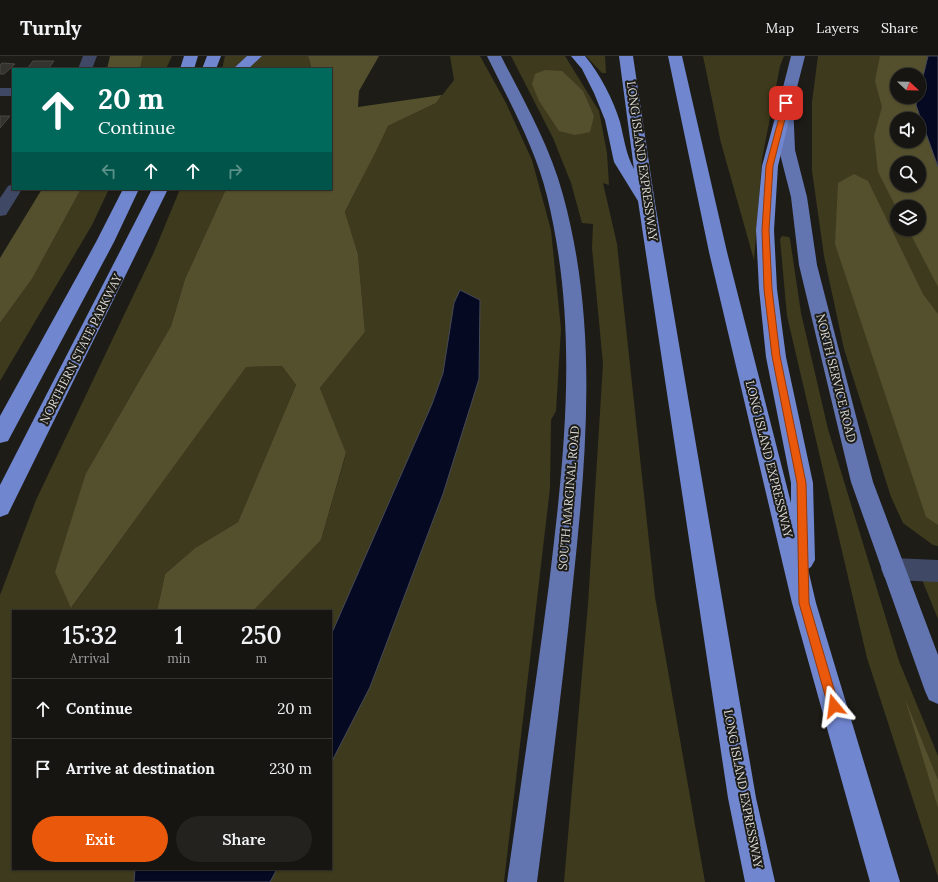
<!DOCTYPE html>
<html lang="en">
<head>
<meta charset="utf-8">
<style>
  :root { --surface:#161511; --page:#23221f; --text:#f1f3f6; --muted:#9e9f9f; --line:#353431; --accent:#ea580c }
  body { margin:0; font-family:Lora,serif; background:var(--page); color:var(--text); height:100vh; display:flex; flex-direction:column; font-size:15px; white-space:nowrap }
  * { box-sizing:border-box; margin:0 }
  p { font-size:13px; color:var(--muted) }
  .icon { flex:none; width:22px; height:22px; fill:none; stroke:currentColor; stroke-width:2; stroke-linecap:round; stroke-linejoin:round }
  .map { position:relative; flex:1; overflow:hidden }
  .panel { position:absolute; left:12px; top:554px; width:320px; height:260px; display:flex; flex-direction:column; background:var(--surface); border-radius:0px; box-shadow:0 1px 3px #0004,0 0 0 1px var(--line) }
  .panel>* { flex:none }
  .guide { position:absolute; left:12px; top:12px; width:320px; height:122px; border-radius:0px; box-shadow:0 1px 3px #0004,0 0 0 1px var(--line); background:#00695c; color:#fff; overflow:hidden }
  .needle { width:26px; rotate:112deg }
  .controls { position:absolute; left:890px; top:12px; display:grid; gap:8px }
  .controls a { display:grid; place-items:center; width:36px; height:36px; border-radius:50%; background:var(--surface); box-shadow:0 1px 3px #0004,0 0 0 1px var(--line); font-size:20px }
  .pin { position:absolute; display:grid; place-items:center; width:34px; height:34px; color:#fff; margin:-17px; border-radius:8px; box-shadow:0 2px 6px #0006 }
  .me { position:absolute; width:44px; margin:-22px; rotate:344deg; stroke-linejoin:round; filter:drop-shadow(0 0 3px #0008) }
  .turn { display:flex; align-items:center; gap:14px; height:84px; padding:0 20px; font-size:18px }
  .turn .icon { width:52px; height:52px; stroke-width:2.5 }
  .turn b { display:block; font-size:28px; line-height:34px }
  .lanes { display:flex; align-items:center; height:38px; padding:0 20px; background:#0003; justify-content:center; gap:20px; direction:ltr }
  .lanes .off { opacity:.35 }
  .eta { display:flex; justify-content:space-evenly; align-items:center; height:68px; text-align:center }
  .eta b { font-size:24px; font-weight:600; line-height:28px }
  .button { display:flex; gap:8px; margin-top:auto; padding:8px 20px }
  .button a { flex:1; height:46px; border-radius:24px; background:var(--accent); color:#fff; font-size:16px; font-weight:600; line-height:46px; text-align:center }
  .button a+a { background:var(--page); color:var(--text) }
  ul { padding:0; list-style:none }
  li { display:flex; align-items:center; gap:12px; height:60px; padding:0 20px; border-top:1px solid var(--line) }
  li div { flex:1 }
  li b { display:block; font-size:15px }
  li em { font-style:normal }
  header { display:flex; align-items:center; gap:24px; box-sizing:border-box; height:56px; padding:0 20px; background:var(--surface); border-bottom:1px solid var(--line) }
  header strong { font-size:19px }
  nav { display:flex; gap:22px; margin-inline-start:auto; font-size:14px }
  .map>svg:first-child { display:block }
  .green { fill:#3e3a1d; fill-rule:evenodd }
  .forest { fill:#54502d; fill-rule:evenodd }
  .water { fill:#050921; stroke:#464958 }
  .building { fill:#34332e; stroke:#494842 }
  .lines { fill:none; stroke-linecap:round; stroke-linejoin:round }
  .minor { fill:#3f4966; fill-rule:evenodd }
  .major { fill:#6275b1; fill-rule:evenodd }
  .highway { fill:#7086cf; fill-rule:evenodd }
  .route { fill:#ea580c; stroke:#983908 }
  .labels { text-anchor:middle; stroke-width:4; stroke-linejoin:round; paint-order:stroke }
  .street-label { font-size:12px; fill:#deddda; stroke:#1d1c17 }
</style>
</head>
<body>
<header>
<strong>Turnly</strong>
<nav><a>Map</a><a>Layers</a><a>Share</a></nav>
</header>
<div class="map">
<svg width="938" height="826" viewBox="0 0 938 826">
  <rect width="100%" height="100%" fill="#1d1c17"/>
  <path class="green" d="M143,0H172L166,13H140Z
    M225,0H249L234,13H222Z
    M262,0H308L311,10L307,13H247Z
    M450,0H480L506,47L532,104L551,174L561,273L556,355L551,364L550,432L504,826H0V539L36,444L154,196L180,133H226L185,223L171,270L86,417L72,551L245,311L282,310L296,329L238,466L195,492L165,518L157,555H13V813H331V555H253L321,484L346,398L320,332L365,276L358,198L345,156L388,70L436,47L454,24Z
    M511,0H565L599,55L607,97L609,129L603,127L617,188L655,541L705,826H564L588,548L603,308L592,192L593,168L582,167L571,127L553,82Z
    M586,0H605L606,17H602Z
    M703,0H784L780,10L762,103L754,204L721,87Z
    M818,0H938V490L933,489L903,467L891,441L844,293L824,200L812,115V46ZM897,19H919V41H897ZM897,63H919V85H897ZM897,107H919V129H897ZM897,151H919V173H897Z
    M81,133H109L92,169L0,325V267L32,223Z
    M782,180L789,181L790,183L801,257L828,373L899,605L938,700V821L867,602L787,260L780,183Z
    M916,509L938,522V563Z"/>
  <path class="forest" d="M110,0H143L140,13H107Z
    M308,0H379L359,35L358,51L442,39L436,47L388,70C375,99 359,127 345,156L358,198L365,276L320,332L346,397L321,484L253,555H157L165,518L195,492L238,466L296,329L282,310L246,311L71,552L55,516L86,417L171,270L185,223L226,133H331V13H307L311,10Z
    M880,0H928L919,38V19H897V41H918L916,49L938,111V231L908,173H919V151H897V153L878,116L874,80L882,51L875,25ZM897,63H919V85H897ZM897,107H919V129H897Z
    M545,14L562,15L583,35L594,60L590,76L575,79L559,75L539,45L532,28L535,18Z
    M854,118L868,125L923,238L938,258V469L926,461L835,188L838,127Z
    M42,133H81L32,223L0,267V202Z
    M905,643L938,724V752Z"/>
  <path class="water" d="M928,0H938V111L916,49Z
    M460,234L480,244L479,323L443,438L370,631L331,707V579L432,348L443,317L454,247Z
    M135,813H277L270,826H134Z"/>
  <path class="building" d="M33,5H54L48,13H27Z
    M2,7L15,8L4,18H0V9Z
    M0,60H10L0,72Z"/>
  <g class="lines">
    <path class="minor" d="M83,0H97L92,13H78Z
      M0,32H13V40H0Z
      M13,128V133H22L6,159L0,160V142L8,130Z
      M893,502L938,504V526L893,524L884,521L881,513L884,505Z"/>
    <path class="major" d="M487,0H501C524,45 550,90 563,139C598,266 587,397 573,527C563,627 550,726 537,826H507C521,727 536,627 549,528C565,396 579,271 547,140C535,91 509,45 487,0Z
      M791,0H805L793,47L795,94L807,141L817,209L873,426L938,599V648L929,644L925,635L851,426L799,209L791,141L779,94V47Z"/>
    <path class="highway" d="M184,0H198L194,13H180Z
      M207,0H221L216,13H202Z
      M247,0H262L248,13H233Z
      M571,0H585C600,18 613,43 620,66C624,82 626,99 634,113L619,0H633L655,147L756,742L775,826H745L728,742L638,145L614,106L605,64L594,37L582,13Z
      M668,0H682L727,196L791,447V427L766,301L759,233L756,174L762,110L779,47L781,44L786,43L791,44L793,47L778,110L774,174L777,233L786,301L813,427L815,504L811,511L808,513L816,547L900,826H870L792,547L709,196Z
      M123,133H139L114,186L8,385L0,387V360L96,186Z
      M152,133H168L8,458L0,461V429Z"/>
  </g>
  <path class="route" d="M786,45L789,47L773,110L769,174L772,233L780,300L806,427L809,547L839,650L838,654L834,655L830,654L828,650L799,547L797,427L772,300L764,233L762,174L766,110L783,47Z"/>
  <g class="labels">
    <g class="street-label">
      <text transform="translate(642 105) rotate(82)" y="4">LONG ISLAND EXPRESSWAY</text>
      <text transform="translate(81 293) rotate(-63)" y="4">NORTHERN STATE PARKWAY</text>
      <text transform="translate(836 322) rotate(76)" y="4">NORTH SERVICE ROAD</text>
      <text transform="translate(769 403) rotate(76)" y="4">LONG ISLAND EXPRESSWAY</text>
      <text transform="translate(569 442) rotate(-85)" y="4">SOUTH MARGINAL ROAD</text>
      <text transform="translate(743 733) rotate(79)" y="4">LONG ISLAND EXPRESSWAY</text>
    </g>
  </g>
</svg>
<div class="controls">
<a><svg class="needle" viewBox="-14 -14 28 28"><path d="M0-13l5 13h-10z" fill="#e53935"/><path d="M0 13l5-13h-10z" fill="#9e9f9f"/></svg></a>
<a><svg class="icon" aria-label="sound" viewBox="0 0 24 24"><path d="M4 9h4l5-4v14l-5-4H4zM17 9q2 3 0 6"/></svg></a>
<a><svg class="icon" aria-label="search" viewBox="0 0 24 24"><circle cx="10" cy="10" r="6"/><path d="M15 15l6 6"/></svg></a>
<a><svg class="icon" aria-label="layers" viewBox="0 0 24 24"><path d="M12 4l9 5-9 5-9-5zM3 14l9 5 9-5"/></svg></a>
</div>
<div class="pin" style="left:786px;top:47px;background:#d93025"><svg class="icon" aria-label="arrive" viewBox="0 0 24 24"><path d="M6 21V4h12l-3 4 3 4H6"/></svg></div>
<svg class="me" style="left:834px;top:650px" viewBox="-20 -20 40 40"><path d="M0-17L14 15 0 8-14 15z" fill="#ea580c" stroke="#fff" stroke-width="4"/></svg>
<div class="guide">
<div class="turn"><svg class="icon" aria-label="ahead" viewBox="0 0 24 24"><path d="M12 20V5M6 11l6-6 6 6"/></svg><div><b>20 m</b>Continue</div></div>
<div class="lanes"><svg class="icon off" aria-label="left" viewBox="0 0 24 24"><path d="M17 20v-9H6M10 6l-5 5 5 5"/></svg><svg class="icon" aria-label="ahead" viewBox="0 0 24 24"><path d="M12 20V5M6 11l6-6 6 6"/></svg><svg class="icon" aria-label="ahead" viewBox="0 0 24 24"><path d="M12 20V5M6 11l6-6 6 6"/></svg><svg class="icon off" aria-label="right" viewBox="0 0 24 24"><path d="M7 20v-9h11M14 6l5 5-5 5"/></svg></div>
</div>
<section class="panel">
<div class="eta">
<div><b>15:32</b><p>Arrival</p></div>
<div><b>1</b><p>min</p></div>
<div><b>250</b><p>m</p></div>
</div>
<ul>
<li><svg class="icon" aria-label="ahead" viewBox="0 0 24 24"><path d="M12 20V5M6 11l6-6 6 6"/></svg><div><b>Continue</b></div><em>20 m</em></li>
<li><svg class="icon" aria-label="arrive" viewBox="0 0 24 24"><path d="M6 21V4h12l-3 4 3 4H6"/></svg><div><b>Arrive at destination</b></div><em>230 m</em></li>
</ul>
<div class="button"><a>Exit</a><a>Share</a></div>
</section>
</div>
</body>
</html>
